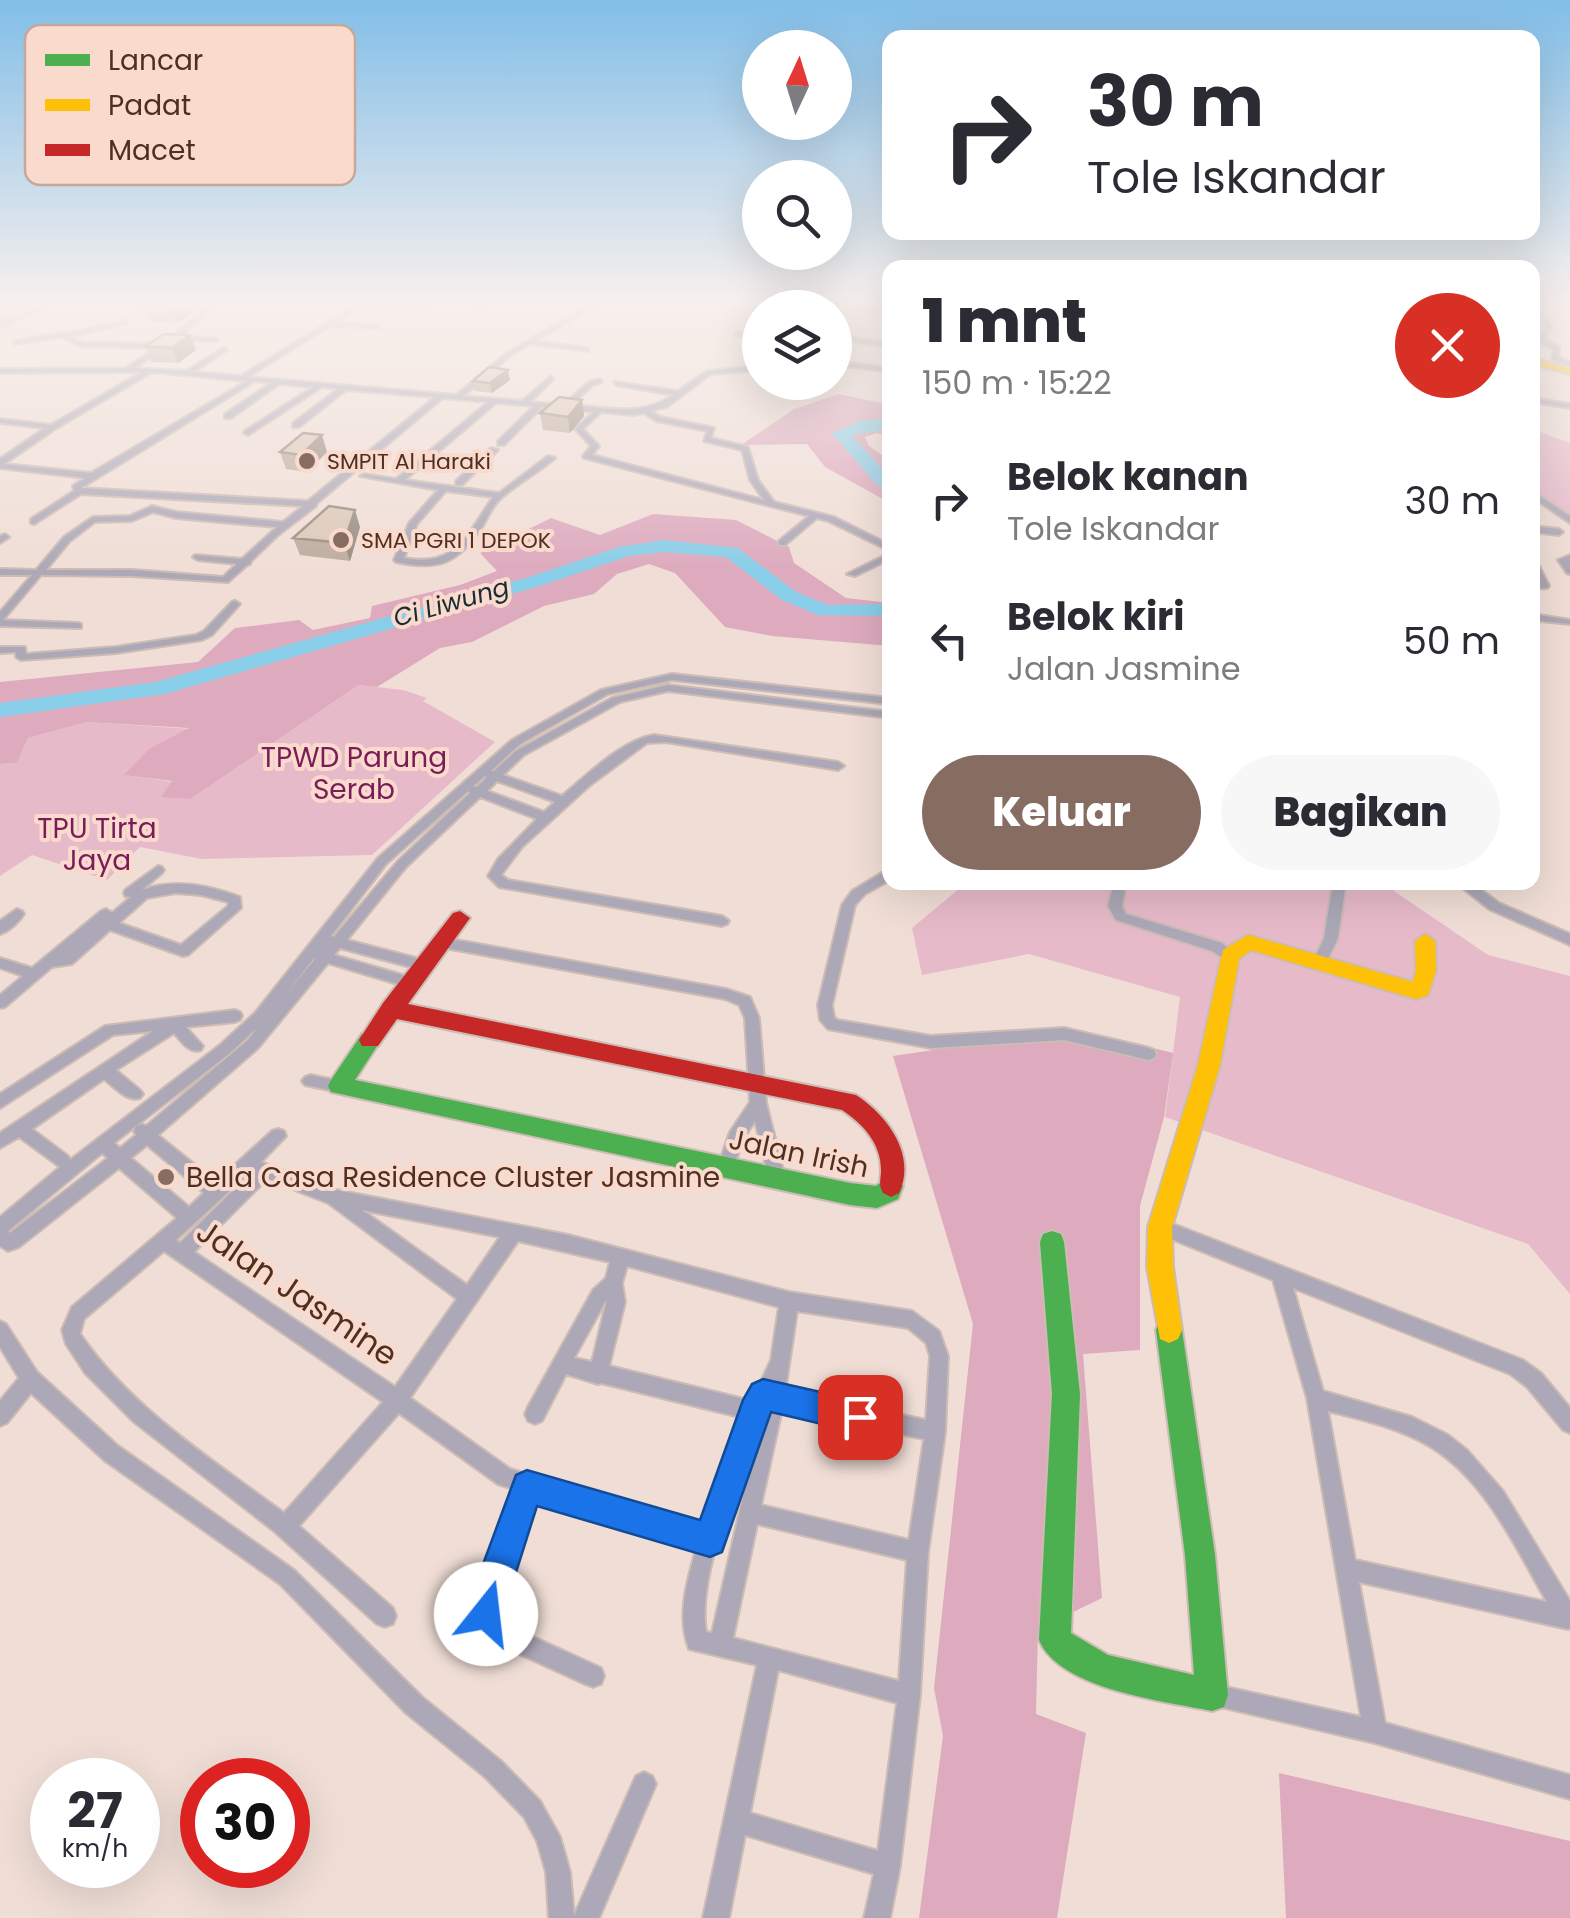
<!DOCTYPE html>
<html lang="id">
<head>
<meta charset="utf-8">
<style>
  :root { --surface:#fff; --page:#f7f7f7; --text:#2b2b33; --muted:#7c7c81; --accent:#876d61 }
  body { margin:0; font-family:Poppins,sans-serif; background:var(--page); color:var(--text); height:100vh; display:flex; flex-direction:column; font-size:38px; white-space:nowrap }
  * { box-sizing:border-box; margin:0 }
  p { font-size:32px; color:var(--muted) }
  .icon { flex:none; width:55px; height:55px; fill:none; stroke:currentColor; stroke-width:2; stroke-linecap:round; stroke-linejoin:round }
  .map { position:relative; flex:1; overflow:hidden }
  .side { position:absolute; left:882px; top:260px; width:658px; height:630px; display:flex; flex-direction:column; background:var(--surface); border-radius:20px; box-shadow:0 10px 40px #0002 }
  .side>* { flex:none }
  .hud { position:absolute; left:882px; top:30px; width:658px; height:210px; border-radius:20px; box-shadow:0 10px 40px #0002; background:#fff; color:var(--text); overflow:hidden }
  .needle { width:65px; rotate:4deg }
  .fabs { position:absolute; left:742px; top:30px; display:grid; gap:20px }
  .fabs a { display:grid; place-items:center; width:110px; height:110px; border-radius:50%; background:var(--surface); box-shadow:0 10px 40px #0002; font-size:50px }
  .speed { position:absolute; left:30px; top:1758px; display:flex; gap:20px; font-size:50px; font-weight:700; text-align:center }
  .speed>* { display:grid; place-content:center; width:130px; height:130px; border-radius:50%; background:var(--surface); box-shadow:0 10px 40px #0002; line-height:1 }
  .speed small { font-size:25px; font-weight:400 }
  .speed .limit { border:15px solid #d22; background:#fff; color:#111 }
  .pin { position:absolute; display:grid; place-items:center; width:85px; height:85px; color:#fff; margin:-42px; border-radius:20px; box-shadow:0 5px 15px #0006 }
  .me { position:absolute; width:110px; margin:-55px; rotate:16deg; stroke-linejoin:round; filter:drop-shadow(0 0 8px #0008) }
  .turn { display:flex; align-items:center; gap:35px; height:210px; padding:0 40px; font-size:45px }
  .turn .icon { width:130px; height:130px; stroke-width:2.5 }
  .turn b { display:block; font-size:70px; line-height:85px }
  .round { display:grid; place-items:center; flex:none; width:105px; height:105px; border-radius:52px; background:var(--page) }
  .overview { display:flex; align-items:center; justify-content:space-between; height:170px; padding:0 40px }
  h1 { font-size:60px; font-weight:800; line-height:75px }
  .button { display:flex; gap:20px; margin-top:auto; padding:20px 40px }
  .button a { flex:1; height:115px; border-radius:60px; background:var(--accent); color:#fff; font-size:40px; font-weight:800; line-height:115px; text-align:center }
  .button a+a { background:var(--page); color:var(--text) }
  ul { padding:0; list-style:none }
  li { display:flex; align-items:center; gap:30px; height:140px; padding:0 40px }
  li div { flex:1 }
  li b { display:block; font-size:38px }
  li em { font-style:normal }
  .map>svg:first-child { display:block }
  .green { fill:#e7baca }
  .forest { fill:#ddaabe }
  .lines { fill:none; stroke-linecap:round; stroke-linejoin:round }
  .river { fill:#89cee8; fill-rule:evenodd }
  .street-casing { stroke:#cdbcb4; stroke-width:4 }
  .fast-casing { stroke:#cdbcb4; stroke-width:4 }
  .slow-casing { stroke:#cdbcb4; stroke-width:4 }
  .jam-casing { stroke:#cdbcb4; stroke-width:4 }
  .street { fill:#aca8b7; fill-rule:evenodd }
  .fast { fill:#4caf50; fill-rule:evenodd }
  .slow { fill:#ffc107; fill-rule:evenodd }
  .jam { fill:#c62828; fill-rule:evenodd }
  .wall { fill:#bdac9e }
  .shaded-wall { fill:#9a8c81 }
  .building { fill:#dcc8b8; stroke:#9a8c81; stroke-width:2.5 }
  .route { fill:#1a73e8; stroke:#114b97; stroke-width:2.5 }
  .poi-dot { fill:#876d61; stroke:#fadacc; stroke-width:4 }
  .labels { text-anchor:middle; stroke-width:8; stroke-linejoin:round; paint-order:stroke }
  .far-poi-label { font-size:22px; fill:#4e3022; stroke:#fadacc; text-anchor:start }
  .far-water-label { font-size:25px; font-style:italic; fill:#192c34; stroke:#fadacc }
  .park-label { font-size:28px; fill:#791c59; stroke:#fadacc }
  .street-label { font-size:28px; fill:#4e3022; stroke:#fadacc }
  .poi-label { font-size:28px; fill:#4e3022; stroke:#fadacc; text-anchor:start }
  .near-street-label { font-size:32px; fill:#4e3022; stroke:#fadacc }
  .key { fill:#fadacc; stroke:#c6a799; stroke-width:2.5 }
  .key-label { font-size:28px; fill:#4e3022 }
</style>
</head>
<body>
<div class="map">
<svg width="1570" height="1918" viewBox="0 0 1570 1918">
  <rect width="100%" height="100%" fill="#f0ded6"/>
  <path class="green" d="M1532,429L1570,443V515L1533,489Z
    M358,685L403,690L427,698L423,701L495,742L372,855L202,859L140,847L107,880L32,855L0,876V764L17,763L28,738L87,722L192,729L126,775L173,782L162,796Z
    M966,883H1389L1394,891L1488,955L1570,976V1294L1528,1244L1165,1117L1180,997L1029,954L922,975L912,928Z"/>
  <path class="forest" d="M839,394L890,405V437L877,433L865,437L869,446L890,461V503L825,467L807,444L741,445L794,409Z
    M653,514L736,520L789,547L794,563L846,598L890,603V646L772,636L725,627L675,573L649,564L617,574L594,594L544,606L472,642L440,648L377,687L358,685L190,799L161,797L172,781L124,775L149,749L189,728L87,722L28,738L17,763L0,764V682L198,662L235,628L299,620L313,630L370,618L372,606L460,585L497,571L480,553L551,518L600,535Z
    M1076,1029L1173,1053L1164,1117L1140,1206V1350L1083,1354L1102,1598L1038,1629L1036,1714L1086,1733L1057,1918H919L943,1736L934,1688L973,1324L893,1056Z
    M1279,1773L1570,1841V1918H1286Z"/>
  <g class="lines">
    <path class="river" d="M890,419V429L851,435L890,477V489L876,484L832,433L863,420Z
      M664,540L738,548L796,592L828,605L890,604V616L818,615L782,600L726,557L664,552L629,556L543,585L165,694L0,717V703L155,682L529,577L619,547Z"/>
    <g class="street-casing">
      <path id="street" d="M0,303H52L0,306Z
        M212,303H219L180,337L216,338L218,341H176L135,368L186,371L225,347L227,350L194,372L241,376L359,303L425,304L427,307H361L336,322L378,325L380,328L330,326L248,377L456,395L507,353L592,303H599L536,341L587,348L589,351L530,344L511,355L464,396L522,401L551,376L553,379L530,402L563,405L589,382L600,379L602,382L593,385L571,405C607,408 643,417 673,395L616,385L614,382L678,391L707,371L760,366V370L711,374L667,407L650,411L661,417L714,428L711,438L748,447L758,480L774,502L834,517L890,545V551L828,521L817,518L785,545H779V541L809,516L584,458L583,456L591,446L575,429L593,412L542,407L504,445H498V441L534,406L496,403L405,480L499,493L548,456L555,458C538,473 515,485 499,500C492,507 487,519 482,527C458,564 438,571 396,562L394,560L409,523L438,490L360,476L364,474L396,479L488,402L443,398L317,503L316,506L277,536L251,561L250,564L247,565L228,582L132,576L41,575L3,620L78,623L81,624V628L0,626V612L32,575H0V569L36,570L64,537L93,517L130,516L152,506L176,512L283,522L303,506L81,494L34,524L31,523V519L74,491L73,486L85,478L0,468V459L45,428L0,423V419L51,425L142,372L0,373V369L126,368L156,348L81,346L61,337L15,344L13,341L62,333L66,334L126,320L128,323L71,337L82,342L162,344ZM152,372L247,381L91,473L4,464L55,429ZM255,381L271,383L225,414V418H231L279,384L313,387L245,431L244,433L248,435L322,387L338,389L293,423V427H299L346,390L435,397L308,501L81,488ZM601,412L634,415L644,413L656,421L707,431L704,441L742,450L750,480L764,500L592,455L599,446L583,429ZM446,491L493,497C467,535 456,568 404,558L417,524ZM153,512L176,518L277,527L242,559L195,555L193,557L198,560L237,564L223,577L132,570H46L70,541L95,522L132,521Z
        M481,303H488L483,307H479Z
        M1564,303H1570V309Z
        M1532,304L1552,326L1544,339L1560,347L1558,357L1570,362V366L1552,359L1554,349L1532,339V334L1539,337L1546,326L1532,310Z
        M42,305L44,308L0,328L2,322H0V318H9Z
        M844,306L849,307L835,320V314Z
        M737,332L760,335V339L735,335Z
        M835,335L890,343V347L835,339Z
        M835,361L890,368V372L835,365Z
        M1532,398L1570,404V408L1532,402Z
        M491,448L498,450L462,485H456V481Z
        M1532,491L1570,516V523L1532,497Z
        M1532,526L1559,529L1563,532L1559,535L1532,532Z
        M5,534L9,537L0,543V536Z
        M890,553V559L855,576L847,574Z
        M1570,555V574L1567,573L1558,560Z
        M1532,559L1537,562L1549,586L1547,588L1532,589V583H1538L1532,572Z
        M235,601L240,604L212,635L202,640L116,653L21,660L16,657V652L0,653V647H25L26,654L116,647L196,635L204,631L232,602Z
        M1532,614L1570,620V624L1532,620Z
        M672,674L890,698V704L672,680L608,694L520,744L491,771H494L516,751L612,698L668,685L890,712V718L668,691L620,702L524,755L503,775L562,796C586,776 622,740 654,735L838,762L844,766L838,770L666,742L647,743L589,786L522,847L501,875L508,880L722,916L729,921L727,924L722,926L499,887L488,876L498,859L537,819L480,797L406,867L347,940L427,961L429,965L427,969L422,970L340,948L334,955L416,979L418,983L416,987L411,988L328,963L258,1048L158,1135L216,1182L272,1131L278,1129L284,1131L286,1136L261,1162L331,1189L568,1235L789,1292L912,1311L939,1331L948,1356L945,1432L928,1552L920,1695L900,1866L890,1918H864L874,1874L745,1835L729,1918H703L757,1665L689,1649C676,1615 688,1579 697,1546L534,1496L497,1602L498,1619L505,1624L601,1668L604,1676L601,1684L593,1687L585,1684L489,1640L480,1632L477,1624L475,1602L516,1490L498,1484L399,1413L299,1526L393,1608L396,1616L393,1624L385,1627L377,1624L274,1531L134,1422L85,1373L66,1344L62,1330L72,1307L177,1218L119,1168L19,1247L8,1251L0,1246V1217L60,1167L19,1137L0,1148V1133L153,1031L113,1035L0,1108V1094L105,1026L235,1010L240,1012L242,1016L240,1020L235,1022L186,1027L203,1046L201,1050C189,1054 181,1041 174,1033L116,1070L140,1090L143,1094L140,1098C127,1102 114,1087 104,1079L32,1129L68,1156L70,1160L220,1045L255,1013L378,858L512,740L601,690ZM485,776L487,777L477,787L473,786ZM497,781L555,802L544,812L487,791ZM468,791L470,793L398,861L334,937L331,936L386,864ZM314,958L315,959L284,997ZM258,1027L248,1040L146,1126L142,1124L136,1126L134,1131L136,1135L120,1148L114,1143L230,1053ZM147,1145L204,1193L189,1207L131,1158ZM102,1153L108,1158L10,1233L8,1231ZM250,1172H252L180,1243L176,1240ZM267,1179L328,1203L457,1299L395,1387L194,1252ZM362,1210L500,1237L467,1285ZM518,1241L610,1262L606,1278L593,1290L528,1407L525,1414L528,1421L535,1424L542,1421L566,1374L598,1384L601,1383L744,1418L703,1527L510,1469L410,1398ZM164,1251L383,1402L284,1513C211,1459 132,1409 80,1334L84,1319ZM627,1266L779,1307L771,1360L752,1401L609,1366L625,1302L622,1283ZM607,1300L592,1362L574,1358L605,1302ZM797,1311L908,1328L926,1343L930,1356L926,1420L785,1391ZM782,1409L924,1439L909,1540L761,1505ZM758,1432L712,1633L706,1632C697,1576 736,1485 758,1432ZM757,1524L907,1560L899,1681L733,1638ZM778,1670L897,1703L878,1851L750,1813Z
        M158,866L162,867L164,870L162,873L142,890C174,878 208,885 240,897L241,908L188,955L183,956L110,930L72,964L52,967L5,1007L0,1008V995L23,976L0,968V958L32,968L101,911L106,909L112,913L131,897L125,896L124,893L125,890ZM176,893L201,895L228,902V906L181,945L119,923L147,898Z
        M890,868V880L865,894L855,905L832,1005L834,1017L837,1020L931,1036L1064,1028L1149,1048L1154,1050L1156,1054L1154,1058L1149,1060L1064,1040L931,1048L828,1029L820,1020L818,1005L842,905L852,891Z
        M1114,882H1127L1122,906L1126,914L1222,943L1237,955L1235,959H1225L1212,951L1116,920L1108,906Z
        M1333,882H1346L1338,938L1325,965L1320,966L1313,961L1324,938Z
        M1455,882H1471L1499,903L1570,934V945L1489,909Z
        M17,909L22,911L24,914C19,922 9,931 0,934V921Z
        M439,937L726,989L750,997L759,1018L766,1103L785,1178L783,1183L777,1185L771,1183L769,1178L755,1121L743,1139L732,1172L726,1174L720,1172L718,1167L730,1132L750,1102L745,1018L739,1005L725,999L434,946L432,942L434,938Z
        M310,1075L344,1082L347,1086L344,1090L339,1092L305,1085L302,1081L305,1077Z
        M1160,1219L1523,1360L1541,1373L1570,1408V1433L1563,1430L1527,1387L1510,1374L1293,1288L1323,1391L1412,1417L1448,1435L1467,1450L1503,1491L1570,1601V1628L1568,1629L1359,1582L1385,1723L1570,1775V1799L1375,1743L1204,1703L1201,1695L1204,1687L1212,1684L1361,1717L1307,1398L1273,1280L1154,1232L1152,1227L1154,1222ZM1328,1411C1363,1420 1400,1428 1431,1447C1486,1481 1516,1548 1547,1602L1355,1560Z
        M0,1321L6,1324L37,1372L118,1446L294,1570L422,1697L501,1761L540,1801L560,1837L570,1872L574,1916L636,1776L644,1772L652,1776L656,1784L599,1918H549L546,1872L537,1841L524,1817L485,1777L406,1713L280,1584L104,1460L31,1393L7,1423L0,1426V1401L19,1378L0,1347Z"/>
    </g>
    <g class="fast-casing">
      <path id="fast" d="M370,1032L378,1034L381,1040L355,1080L850,1183L876,1186L891,1175L899,1179L903,1186L898,1199L877,1208L850,1205L331,1092L328,1086L331,1080L362,1034Z
        M1052,1231L1061,1234L1064,1242L1080,1394L1071,1633L1108,1655L1194,1675L1185,1555L1156,1330L1160,1321L1169,1317L1178,1321L1182,1330L1215,1555L1228,1695L1224,1707L1212,1711C1165,1701 1060,1690 1039,1640L1052,1394L1040,1242L1043,1234Z"/>
    </g>
    <g class="slow-casing">
      <path id="slow" d="M818,303L890,309V315L822,306Z
        M1532,358L1570,368V374L1532,364Z
        M1425,934L1435,941L1436,970L1428,995L1416,999L1251,950L1239,959L1220,1065L1172,1227L1173,1267L1182,1330L1178,1339L1169,1343L1160,1339L1147,1267L1148,1227L1198,1065L1223,950L1248,935L1413,982L1416,970L1415,941Z"/>
    </g>
    <g class="jam-casing">
      <path id="jam" d="M460,911L470,918L408,1004L856,1095C887,1115 917,1155 899,1193L891,1197L883,1193C878,1184 881,1180 881,1170C881,1143 863,1124 842,1110L397,1019L378,1046H362L359,1040L383,1003L453,913Z"/>
    </g>
    <use href="#street" class="street"/>
    <use href="#fast" class="fast"/>
    <use href="#slow" class="slow"/>
    <use href="#jam" class="jam"/>
  </g>
  <path class="wall" d="M204,303L178,323L149,322L142,306Z
    M164,334L196,350L178,363L151,362L145,346Z
    M510,380L492,393L475,391L473,381Z
    M582,400L584,416L570,433L543,430L540,413Z
    M280,452H327L307,472L286,469Z
    M360,527L350,561L300,555L293,538Z"/>
  <path class="shaded-wall" d="M176,303H204L178,323L172,306Z
    M190,335L196,350L178,363L172,348Z
    M508,370L510,380L492,393L490,383Z
    M582,400L584,416L570,433L568,417Z
    M322,435L327,452L307,472L301,455Z
    M355,510L360,527L350,561L344,543Z"/>
  <path class="building" d="M145,303H176L172,306H142Z
    M164,334L190,335L172,348L145,346Z
    M489,367L508,370L490,383L473,381Z
    M559,397L582,400L568,417L540,413Z
    M303,433L322,435L301,455L280,452Z
    M329,506L355,510L344,543L293,538Z"/>
  <linearGradient id="sky" x2="0" y2="1"><stop stop-color="#82bee8"/><stop offset="0.53" stop-color="#f8f0ed"/><stop offset="1" stop-color="#f8f0ed" stop-opacity="0"/></linearGradient>
  <rect width="1570" height="572" fill="url(#sky)"/>
  <path class="route" d="M763,1379L860,1401L871,1406L875,1417L871,1428L860,1433L771,1412L722,1552L710,1557L537,1506L499,1626L486,1631L473,1626L469,1602L516,1475L527,1470L700,1520L743,1400L752,1384Z"/>
  <g class="poi-dot">
    <circle cx="307" cy="461" r="10"/>
    <circle cx="341" cy="540" r="10"/>
    <circle cx="166" cy="1177" r="10"/>
  </g>
  <g class="labels">
    <g class="far-poi-label">
      <text x="327" y="469">SMPIT Al Haraki</text>
      <text x="361" y="548">SMA PGRI 1 DEPOK</text>
    </g>
    <g class="far-water-label">
      <text transform="translate(451 602) rotate(-16)" y="9">Ci Liwung</text>
    </g>
    <g class="park-label">
      <text x="354" y="767">TPWD Parung<tspan x="354" dy="32">Serab</tspan></text>
      <text x="97" y="838">TPU Tirta<tspan x="97" dy="32">Jaya</tspan></text>
    </g>
    <g class="street-label">
      <text transform="translate(799 1153) rotate(12)" y="10">Jalan Irish</text>
    </g>
    <g class="poi-label">
      <text x="186" y="1187">Bella Casa Residence Cluster Jasmine</text>
    </g>
    <g class="near-street-label">
      <text transform="translate(297 1293) rotate(34)" y="11">Jalan Jasmine</text>
    </g>
  </g>
  <rect x="25" y="25" width="330" height="160" rx="15" class="key"/>
  <rect x="45" y="54" width="45" height="12" fill="#4caf50"/>
  <rect x="45" y="99" width="45" height="12" fill="#ffc107"/>
  <rect x="45" y="144" width="45" height="12" fill="#c62828"/>
  <g class="key-label">
    <text x="108" y="70">Lancar</text>
    <text x="108" y="115">Padat</text>
    <text x="108" y="160">Macet</text>
  </g>
</svg>
<div class="fabs">
<a><svg class="needle" viewBox="-14 -14 28 28"><path d="M0-13l5 13h-10z" fill="#e53935"/><path d="M0 13l5-13h-10z" fill="#7c7c81"/></svg></a>
<a><svg class="icon" aria-label="search" viewBox="0 0 24 24"><circle cx="10" cy="10" r="6"/><path d="M15 15l6 6"/></svg></a>
<a><svg class="icon" aria-label="layers" viewBox="0 0 24 24"><path d="M12 4l9 5-9 5-9-5zM3 14l9 5 9-5"/></svg></a>
</div>
<div class="speed"><div>27<small>km/h</small></div><div class="limit">30</div></div>
<div class="pin" style="left:860px;top:1417px;background:#d93025"><svg class="icon" aria-label="arrive" viewBox="0 0 24 24"><path d="M6 21V4h12l-3 4 3 4H6"/></svg></div>
<svg class="me" style="left:486px;top:1614px" viewBox="-20 -20 40 40"><circle r="19" fill="#fff"/><path d="M0-13L10 11 0 6-10 11z" fill="#1a73e8"/></svg>
<div class="hud">
<div class="turn"><svg class="icon" aria-label="right" viewBox="0 0 24 24"><path d="M7 20v-9h11M14 6l5 5-5 5"/></svg><div><b>30 m</b>Tole Iskandar</div></div>
</div>
<section class="side">
<div class="overview"><div><h1>1 mnt</h1><p>150 m · 15:22</p></div><a class="round" style="background:#d93025;color:#fff"><svg class="icon" aria-label="close" viewBox="0 0 24 24"><path d="M6 6l12 12M18 6L6 18"/></svg></a></div>
<ul>
<li><svg class="icon" aria-label="right" viewBox="0 0 24 24"><path d="M7 20v-9h11M14 6l5 5-5 5"/></svg><div><b>Belok kanan</b><p>Tole Iskandar</p></div><em>30 m</em></li>
<li><svg class="icon" aria-label="left" viewBox="0 0 24 24"><path d="M17 20v-9H6M10 6l-5 5 5 5"/></svg><div><b>Belok kiri</b><p>Jalan Jasmine</p></div><em>50 m</em></li>
</ul>
<div class="button"><a>Keluar</a><a>Bagikan</a></div>
</section>
</div>
</body>
</html>
